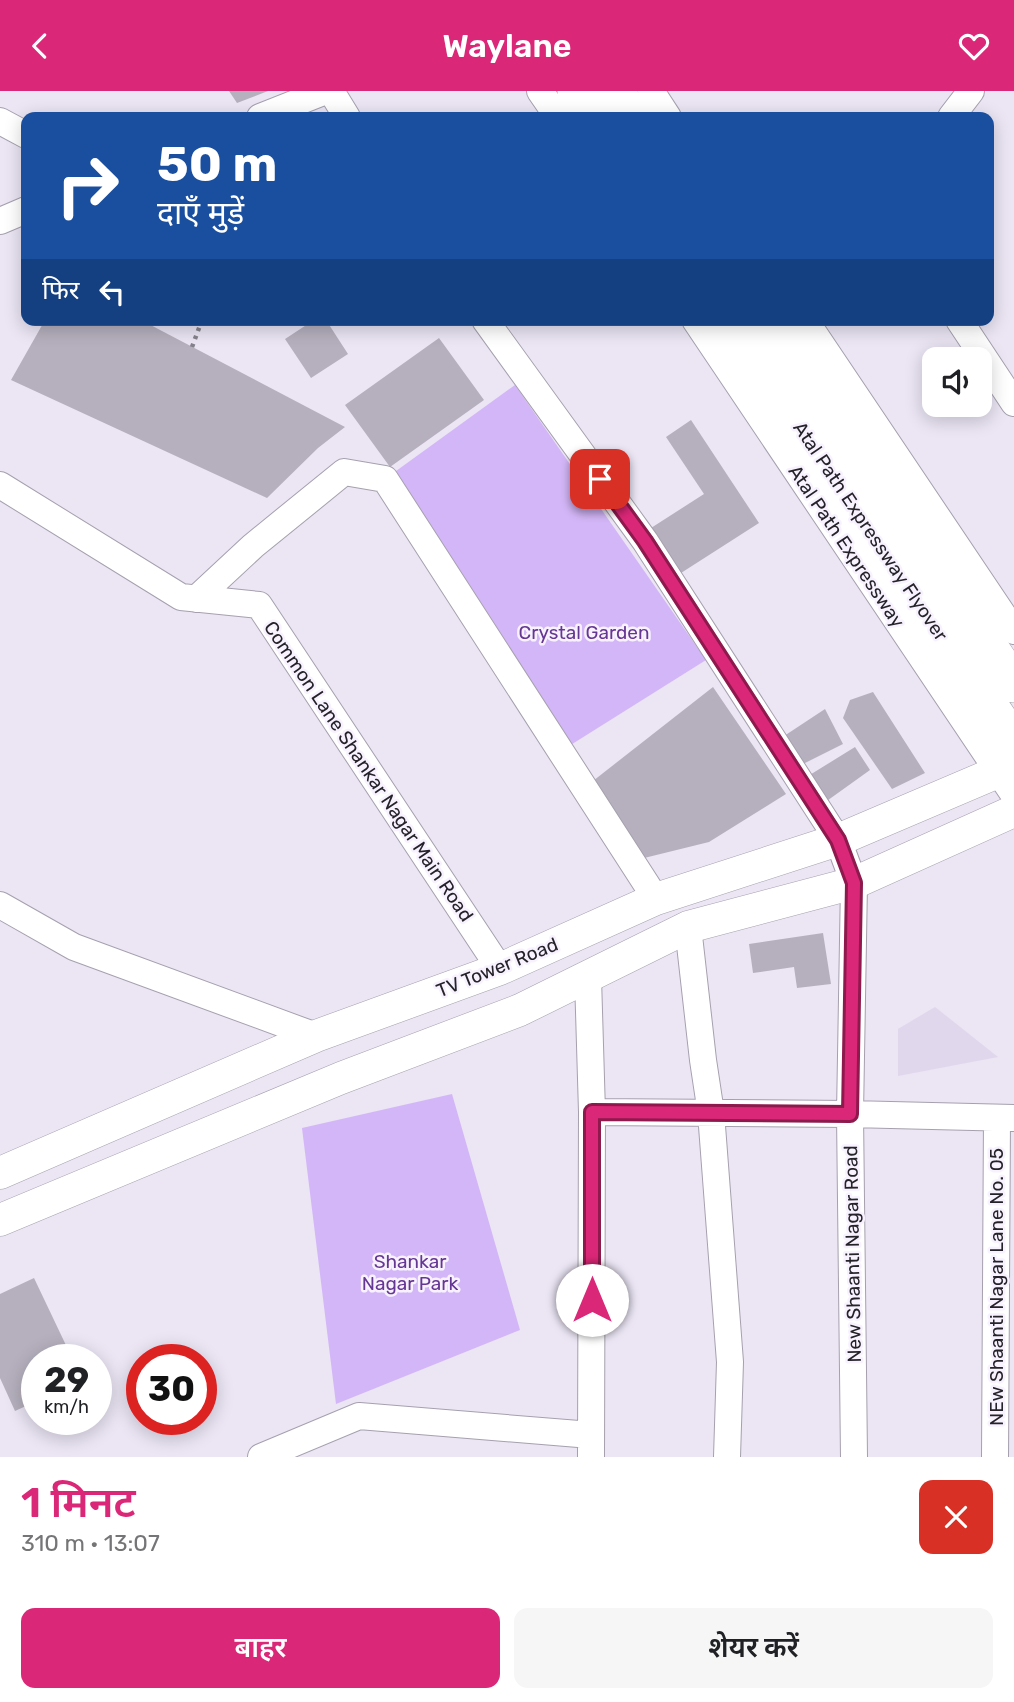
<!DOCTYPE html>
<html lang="hi">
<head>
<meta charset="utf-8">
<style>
  :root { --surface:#fff; --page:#f6f6f6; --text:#202124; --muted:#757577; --accent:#db2777 }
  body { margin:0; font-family:Rubik,"Noto Sans Devanagari",sans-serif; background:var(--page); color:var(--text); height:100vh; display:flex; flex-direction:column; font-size:26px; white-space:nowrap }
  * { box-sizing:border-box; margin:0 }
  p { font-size:23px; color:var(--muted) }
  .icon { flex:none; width:38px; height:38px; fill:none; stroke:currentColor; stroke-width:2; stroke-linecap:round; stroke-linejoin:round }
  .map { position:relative; height:1366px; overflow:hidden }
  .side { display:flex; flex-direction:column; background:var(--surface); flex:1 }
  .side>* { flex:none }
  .hud { position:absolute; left:21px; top:21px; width:973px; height:214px; border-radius:14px; box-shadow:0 4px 18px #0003; background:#1a4fa0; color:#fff; overflow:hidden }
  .controls { position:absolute; left:922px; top:256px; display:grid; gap:14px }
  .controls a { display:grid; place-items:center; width:70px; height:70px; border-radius:14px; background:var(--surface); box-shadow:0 4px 18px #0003; font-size:35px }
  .speed { position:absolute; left:21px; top:1253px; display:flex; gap:14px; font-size:35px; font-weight:700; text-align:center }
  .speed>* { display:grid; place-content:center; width:91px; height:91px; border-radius:50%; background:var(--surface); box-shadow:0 4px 18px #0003; line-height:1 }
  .speed small { font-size:18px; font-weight:400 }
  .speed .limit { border:10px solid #d22; background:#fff; color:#111 }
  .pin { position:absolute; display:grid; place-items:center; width:60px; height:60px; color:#fff; margin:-30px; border-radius:14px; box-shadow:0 4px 10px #0006 }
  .me { position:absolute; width:77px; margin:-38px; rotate:0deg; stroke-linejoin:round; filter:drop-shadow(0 0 5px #0008) }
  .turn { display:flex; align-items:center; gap:24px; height:147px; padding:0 21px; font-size:32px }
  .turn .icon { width:91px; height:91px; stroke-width:2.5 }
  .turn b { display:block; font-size:49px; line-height:60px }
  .then { display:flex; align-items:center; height:66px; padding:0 21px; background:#0003; gap:14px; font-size:26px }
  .round { display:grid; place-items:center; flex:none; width:74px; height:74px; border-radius:14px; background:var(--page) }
  .headline { display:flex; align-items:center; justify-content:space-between; height:119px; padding:0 21px }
  h1 { font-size:42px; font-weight:600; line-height:52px; color:var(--accent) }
  .button { display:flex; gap:14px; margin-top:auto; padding:14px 21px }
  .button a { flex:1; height:80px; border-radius:14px; background:var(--accent); color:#fff; font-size:28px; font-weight:600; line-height:80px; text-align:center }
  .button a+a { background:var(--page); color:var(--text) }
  header { display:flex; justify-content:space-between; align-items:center; height:91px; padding:0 21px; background:var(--accent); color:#fff; font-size:32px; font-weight:600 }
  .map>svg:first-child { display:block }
  .built { fill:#e0d7ed }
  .green { fill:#d3b6f7 }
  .building { fill:#b6b0be }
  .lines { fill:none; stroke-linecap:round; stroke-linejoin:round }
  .minor-casing { stroke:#a6a0ae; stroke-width:28 }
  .major-casing { stroke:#a6a0ae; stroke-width:33 }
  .highway-casing { stroke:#a6a0ae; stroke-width:38 }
  .path { stroke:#86828c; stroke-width:4.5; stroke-dasharray:3.5 5; stroke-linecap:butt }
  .minor { stroke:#fff; stroke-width:26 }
  .major { stroke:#fff; stroke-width:32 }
  .highway { stroke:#fff; stroke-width:37 }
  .route-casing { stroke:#8e194d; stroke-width:18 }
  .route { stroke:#db2777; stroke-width:12 }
  .labels { text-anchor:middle; stroke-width:5; stroke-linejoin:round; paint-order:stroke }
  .street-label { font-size:19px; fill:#252329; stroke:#f8f2ff }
  .park-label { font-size:19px; fill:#663693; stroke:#f8f2ff }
</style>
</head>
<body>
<header><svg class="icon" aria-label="back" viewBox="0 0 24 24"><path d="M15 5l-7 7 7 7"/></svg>Waylane<svg class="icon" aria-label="heart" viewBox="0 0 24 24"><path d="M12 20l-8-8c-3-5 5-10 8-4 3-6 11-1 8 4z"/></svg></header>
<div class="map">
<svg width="1014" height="1366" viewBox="0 0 1014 1366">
  <rect width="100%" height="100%" fill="#ebe5f4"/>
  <path class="built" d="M935,916L998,966L898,985V938Z"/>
  <path class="green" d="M515,294L706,569L569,655L385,388Z
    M452,1003L520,1239L336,1313L302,1037Z"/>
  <path class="building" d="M229,0H268L237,12Z
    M45,229H141L345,336L318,357L267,407L11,289Z
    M314,229H326L348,263L311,287L285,248Z
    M439,247L484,309L390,376L345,314Z
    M691,329L759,432L681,482L651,437L704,403L666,346Z
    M713,596L786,703L709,751L632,770L584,697Z
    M873,601L925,682L892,698L843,627L850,609Z
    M825,618L843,653L793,678L775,651Z
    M855,656L870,679L817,717L800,690Z
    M823,842L831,893L797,897L794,876L753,882L749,853Z
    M34,1187L73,1269H37V1310L15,1320L0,1287V1203Z"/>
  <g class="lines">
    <g class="minor-casing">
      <path id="minor" d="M331,0L347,26
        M540,0L558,26
        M651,0L668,26
        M260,26L326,0
        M951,26L971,0
        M0,30L26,44
        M0,130L26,119
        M485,229L645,450L838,749L854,792L850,1023L854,1366
        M695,229L1014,704
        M805,229L1014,540
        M959,229L1014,312
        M0,394L181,506L259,514L500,878
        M196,508L253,455L344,381L385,388L656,808
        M0,814L74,856L316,945
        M688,836L703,969L711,1022L730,1271L727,1366
        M588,887L592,1021L591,1366
        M592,1021L850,1023L1014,1027
        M261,1366L359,1325L591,1344
        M995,1366L997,1027"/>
    </g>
    <g class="major-casing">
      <path id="major" d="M0,1082L316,945L500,878L656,808L838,749L1014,674
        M0,1129L341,987L520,919L688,836L854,792L1014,720"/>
    </g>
    <g class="highway-casing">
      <path id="highway" d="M576,0L593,26
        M615,0L633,26
        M729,229L1014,651
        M769,229L1014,593"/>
    </g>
    <path class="path" d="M192,256L202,229"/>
    <use href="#minor" class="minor"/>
    <use href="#major" class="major"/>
    <use href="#highway" class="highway"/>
  </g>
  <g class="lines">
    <g class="route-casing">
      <path id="route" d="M592,1209V1021L850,1023L854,792L838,749L645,450L600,388"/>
    </g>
    <use href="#route" class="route"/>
  </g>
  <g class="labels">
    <g class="street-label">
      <text transform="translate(871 440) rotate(56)" y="7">Atal Path Expressway Flyover</text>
      <text transform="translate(847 455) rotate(56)" y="7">Atal Path Expressway</text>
      <text transform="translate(369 680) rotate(56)" y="7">Common Lane Shankar Nagar Main Road</text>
      <text transform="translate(497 876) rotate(-22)" y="7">TV Tower Road</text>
      <text transform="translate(852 1163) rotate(-91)" y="7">New Shaanti Nagar Road</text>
      <text transform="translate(996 1196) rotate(-90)" y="7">NEw Shaanti Nagar Lane No. 05</text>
    </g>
    <g class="park-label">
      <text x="584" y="548">Crystal Garden</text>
      <text x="410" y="1177">Shankar<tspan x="410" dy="22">Nagar Park</tspan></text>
    </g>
  </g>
</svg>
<div class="controls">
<a><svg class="icon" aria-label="sound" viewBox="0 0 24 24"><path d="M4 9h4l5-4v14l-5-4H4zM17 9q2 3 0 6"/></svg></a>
</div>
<div class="speed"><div>29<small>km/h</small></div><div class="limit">30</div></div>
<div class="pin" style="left:600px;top:388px;background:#d93025"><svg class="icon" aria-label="arrive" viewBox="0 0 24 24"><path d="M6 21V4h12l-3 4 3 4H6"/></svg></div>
<svg class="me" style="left:592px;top:1209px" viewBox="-20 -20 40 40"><circle r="19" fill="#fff"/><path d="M0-13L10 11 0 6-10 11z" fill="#db2777"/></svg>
<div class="hud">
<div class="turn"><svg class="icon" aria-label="right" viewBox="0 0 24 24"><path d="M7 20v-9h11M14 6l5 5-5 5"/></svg><div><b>50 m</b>दाएँ मुड़ें</div></div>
<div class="then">फिर<svg class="icon" aria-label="left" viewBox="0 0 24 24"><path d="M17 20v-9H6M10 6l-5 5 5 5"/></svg></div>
</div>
</div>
<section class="side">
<div class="headline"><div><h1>1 मिनट</h1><p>310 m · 13:07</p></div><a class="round" style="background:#d93025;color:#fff"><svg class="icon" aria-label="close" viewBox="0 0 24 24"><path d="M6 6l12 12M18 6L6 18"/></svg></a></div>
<div class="button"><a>बाहर</a><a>शेयर करें</a></div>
</section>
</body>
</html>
